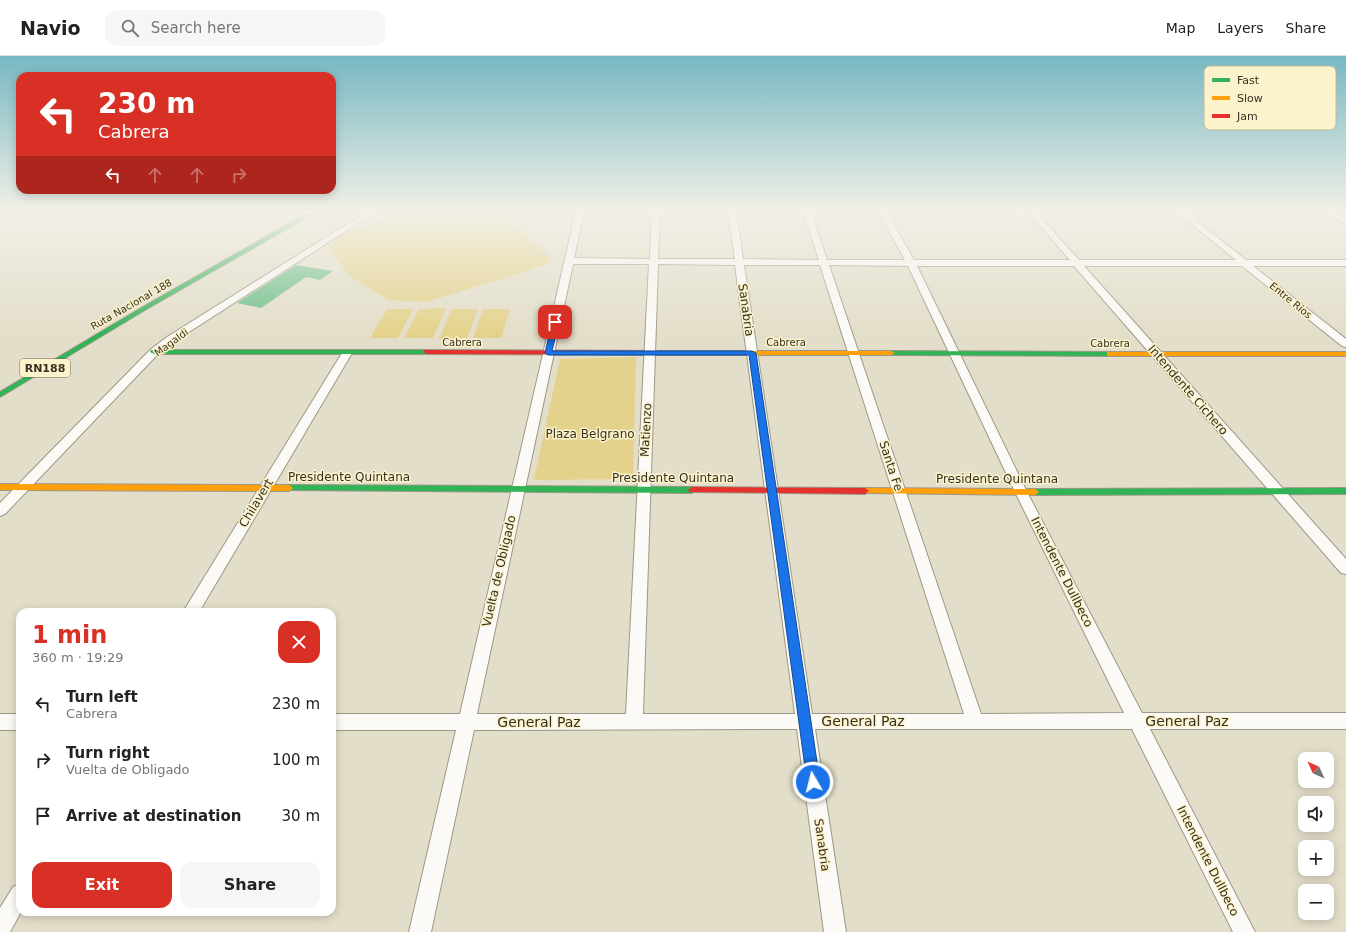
<!DOCTYPE html>
<html lang="en">
<head>
<meta charset="utf-8">
<style>
  :root { --surface:#fff; --page:#f6f6f6; --text:#222; --muted:#767676; --line:#e0e0e0; --accent:#d93025 }
  body { margin:0; font-family:"DejaVu Sans",sans-serif; background:var(--page); color:var(--text); height:100vh; display:flex; flex-direction:column; font-size:15px; white-space:nowrap }
  * { box-sizing:border-box; margin:0 }
  p { font-size:13px; color:var(--muted) }
  .icon { flex:none; width:22px; height:22px; fill:none; stroke:currentColor; stroke-width:2; stroke-linecap:round; stroke-linejoin:round }
  .map { position:relative; flex:1; overflow:hidden }
  .panel { position:absolute; left:16px; top:552px; width:320px; height:308px; display:flex; flex-direction:column; background:var(--surface); border-radius:12px; box-shadow:0 2px 10px #0003 }
  .panel>* { flex:none }
  .guide { position:absolute; left:16px; top:16px; width:320px; height:122px; border-radius:12px; box-shadow:0 2px 10px #0003; background:#d93025; color:#fff; overflow:hidden }
  .needle { width:26px; rotate:315deg }
  .controls { position:absolute; left:1298px; top:696px; display:grid; gap:8px }
  .controls a { display:grid; place-items:center; width:36px; height:36px; border-radius:8px; background:var(--surface); box-shadow:0 2px 10px #0003; font-size:20px }
  .pin { position:absolute; display:grid; place-items:center; width:34px; height:34px; color:#fff; margin:-17px; border-radius:8px; box-shadow:0 2px 6px #0006 }
  .me { position:absolute; width:44px; margin:-22px; rotate:352deg; stroke-linejoin:round; filter:drop-shadow(0 0 3px #0008) }
  .turn { display:flex; align-items:center; gap:14px; height:84px; padding:0 16px; font-size:18px }
  .turn .icon { width:52px; height:52px; stroke-width:2.5 }
  .turn b { display:block; font-size:28px; line-height:34px }
  .lanes { display:flex; align-items:center; height:38px; padding:0 16px; background:#0003; justify-content:center; gap:20px; direction:ltr }
  .lanes .off { opacity:.35 }
  .round { display:grid; place-items:center; flex:none; width:42px; height:42px; border-radius:12px; background:var(--page) }
  .head { display:flex; align-items:center; justify-content:space-between; height:68px; padding:0 16px }
  h1 { font-size:24px; font-weight:800; line-height:30px; color:var(--accent) }
  .action { display:flex; gap:8px; margin-top:auto; padding:8px 16px }
  .action a { flex:1; height:46px; border-radius:12px; background:var(--accent); color:#fff; font-size:16px; font-weight:800; line-height:46px; text-align:center }
  .action a+a { background:var(--page); color:var(--text) }
  ul { padding:0; list-style:none }
  li { display:flex; align-items:center; gap:12px; height:56px; padding:0 16px }
  li div { flex:1 }
  li b { display:block; font-size:15px }
  li em { font-style:normal }
  header { display:flex; align-items:center; gap:24px; box-sizing:border-box; height:56px; padding:0 20px; background:var(--surface); border-bottom:1px solid var(--line) }
  header strong { font-size:19px }
  nav { display:flex; gap:22px; margin-inline-start:auto; font-size:14px }
  .search { width:280px; height:36px; background:var(--page); display:flex; align-items:center; gap:10px; box-sizing:border-box; padding:0 14px; border-radius:12px; color:var(--muted); font-size:15px }
  .map>svg:first-child { display:block }
  .green { fill:#e4d28c }
  .water { fill:#6dbe89 }
  .lines { fill:none; stroke-linecap:round; stroke-linejoin:round }
  .street-casing { stroke:#9c9888; stroke-width:2 }
  .fast-casing { stroke:#9c9888; stroke-width:2 }
  .slow-casing { stroke:#9c9888; stroke-width:2 }
  .jam-casing { stroke:#9c9888; stroke-width:2 }
  .street { fill:#fbfaf7; fill-rule:evenodd }
  .fast { fill:#30b455; fill-rule:evenodd }
  .slow { fill:#ff9f0a; fill-rule:evenodd }
  .jam { fill:#e5322d; fill-rule:evenodd }
  .route { fill:#1a73e8; stroke:#114b97 }
  .labels { text-anchor:middle; stroke-width:3; stroke-linejoin:round; paint-order:stroke }
  .far-street-label { font-size:10px; fill:#353122; stroke:#fcf2cb }
  .shield { fill:#fcf2cb; stroke:#716b55; stroke-width:1 }
  .shield-label { font-size:11px; font-weight:bold; fill:#353122 }
  .street-label { font-size:12px; fill:#353122; stroke:#fcf2cb }
  .park-label { font-size:12px; fill:#36311c; stroke:#fcf2cb }
  .near-street-label { font-size:14px; fill:#353122; stroke:#fcf2cb }
  .key { fill:#fcf2cb; stroke:#c0b898; stroke-width:1 }
  .key-label { font-size:11px; fill:#353122 }
</style>
</head>
<body>
<header>
<strong>Navio</strong>
<div class="search"><svg class="icon" aria-label="search" viewBox="0 0 24 24"><circle cx="10" cy="10" r="6"/><path d="M15 15l6 6"/></svg>Search here</div>
<nav><a>Map</a><a>Layers</a><a>Share</a></nav>
</header>
<div class="map">
<svg width="1346" height="876" viewBox="0 0 1346 876">
  <rect width="100%" height="100%" fill="#e3dec9"/>
  <path class="green" d="M405,155H493L521,174L549,200L550,206L521,217L426,246L388,244L351,221L327,191L343,178Z
    M446,252L433,282H404L419,253Z
    M387,253H413L398,282H370Z
    M452,253H478L467,282L439,283Z
    M483,253H510L501,282H473Z
    M636,301L633,423L534,424L560,303Z"/>
  <path class="water" d="M296,209L333,215L320,224L306,221L261,252L237,247Z"/>
  <g class="lines">
    <g class="street-casing">
      <path id="street" d="M368,155H377L175,285L158,298L5,458L0,460V447L150,294L167,281Z
        M576,155H584L574,202L650,203L652,155H660L658,203H735L728,155H736L743,203L819,204L803,155H811L827,204H905L878,155H886L914,204H1070L1027,155H1035L1079,204H1236L1175,155H1184L1246,204H1346V210H1253L1346,283V291L1342,290L1242,210H1084L1346,503V518L1341,517L1074,210H917L1027,436L1142,657H1346V673H1150L1255,876H1233L1132,673H815L846,876H824L797,673L474,674L431,876H409L456,674H332V658H460ZM573,208H649L626,658H477ZM658,208L735,209L795,658H643ZM744,209H820L964,658H812ZM829,209L908,210L1015,436L1124,657L981,658Z
        M1324,155H1333L1346,163V168Z
        M347,294L352,297L199,556H183L342,297Z
        M0,658H20V674H0Z
        M20,828L21,856L10,876H0V852L13,831Z"/>
    </g>
    <g class="fast-casing">
      <path id="fast" d="M311,155H318L145,254L0,341V336L141,252Z
        M151,294H427L431,296L427,298H154L150,296Z
        M888,295L1110,296L1114,298L1110,300L891,299H888Z
        M289,429L692,431L696,434L692,437L286,434L285,432L286,430Z
        M1346,432V438L1035,439L1031,436L1035,433Z"/>
    </g>
    <g class="slow-casing">
      <path id="slow" d="M667,295H891L895,297L891,299H667Z
        M1107,296H1346V300H1107Z
        M0,428L289,429L293,432L289,435L0,434Z
        M865,432L1035,433L1039,436L1035,439L862,437L861,435Z"/>
    </g>
    <g class="jam-casing">
      <path id="jam" d="M424,294L670,295L674,297L670,299L427,298L423,296Z
        M692,431L865,432L869,435L865,438L689,436L688,434Z"/>
    </g>
    <use href="#street" class="street"/>
    <use href="#fast" class="fast"/>
    <use href="#slow" class="slow"/>
    <use href="#jam" class="jam"/>
  </g>
  <linearGradient id="sky" x2="0" y2="1"><stop stop-color="#77b8c2"/><stop offset="0.56" stop-color="#f2f0e7"/><stop offset="1" stop-color="#f2f0e7" stop-opacity="0"/></linearGradient>
  <rect width="1346" height="278" fill="url(#sky)"/>
  <path class="route" d="M555,264L559,266L552,295H752L756,297L820,726L818,730L813,732L809,730L807,726L749,299H548L545,297L552,266Z"/>
  <g class="labels">
    <g class="far-street-label">
      <text transform="translate(1291 244) rotate(39)" y="4">Entre Ríos</text>
      <text transform="translate(131 248) rotate(-30)" y="4">Ruta Nacional 188</text>
      <text transform="translate(171 286) rotate(-36)" y="4">Magaldi</text>
      <text x="462" y="290">Cabrera</text>
      <text x="786" y="290">Cabrera</text>
      <text x="1110" y="291">Cabrera</text>
    </g>
    <rect class="shield" x="20" y="303" width="50" height="18" rx="3"/>
    <g class="shield-label">
      <text x="45" y="316">RN188</text>
    </g>
    <g class="street-label">
      <text transform="translate(746 254) rotate(82)" y="4">Sanabria</text>
      <text transform="translate(1188 334) rotate(49)" y="4">Intendente Cichero</text>
      <text transform="translate(646 374) rotate(-87)" y="4">Matienzo</text>
      <text transform="translate(891 410) rotate(72)" y="4">Santa Fe</text>
      <text x="349" y="425">Presidente Quintana</text>
      <text x="673" y="426">Presidente Quintana</text>
      <text x="997" y="427">Presidente Quintana</text>
      <text transform="translate(256 447) rotate(-59)" y="4">Chilavert</text>
      <text transform="translate(499 515) rotate(-77)" y="4">Vuelta de Obligado</text>
      <text transform="translate(1062 516) rotate(63)" y="4">Intendente Dullbeco</text>
      <text transform="translate(822 789) rotate(82)" y="4">Sanabria</text>
      <text transform="translate(1208 805) rotate(63)" y="4">Intendente Dullbeco</text>
    </g>
    <g class="park-label">
      <text x="590" y="382">Plaza Belgrano</text>
    </g>
    <g class="near-street-label">
      <text x="863" y="670">General Paz</text>
      <text x="1187" y="670">General Paz</text>
      <text x="539" y="671">General Paz</text>
    </g>
  </g>
  <rect x="1204" y="10" width="132" height="64" rx="6" class="key"/>
  <rect x="1212" y="22" width="18" height="4" fill="#30b455"/>
  <rect x="1212" y="40" width="18" height="4" fill="#ff9f0a"/>
  <rect x="1212" y="58" width="18" height="4" fill="#e5322d"/>
  <g class="key-label">
    <text x="1237" y="28">Fast</text>
    <text x="1237" y="46">Slow</text>
    <text x="1237" y="64">Jam</text>
  </g>
</svg>
<div class="controls">
<a><svg class="needle" viewBox="-14 -14 28 28"><path d="M0-13l5 13h-10z" fill="#e53935"/><path d="M0 13l5-13h-10z" fill="#767676"/></svg></a>
<a><svg class="icon" aria-label="sound" viewBox="0 0 24 24"><path d="M4 9h4l5-4v14l-5-4H4zM17 9q2 3 0 6"/></svg></a>
<a>+</a>
<a>−</a>
</div>
<div class="pin" style="left:555px;top:266px;background:#d93025"><svg class="icon" aria-label="arrive" viewBox="0 0 24 24"><path d="M6 21V4h12l-3 4 3 4H6"/></svg></div>
<svg class="me" style="left:813px;top:726px" viewBox="-20 -20 40 40"><circle r="17" fill="#1a73e8" stroke="#fff" stroke-width="3"/><path d="M0-11L8 9 0 5-8 9z" fill="#fff"/></svg>
<div class="guide">
<div class="turn"><svg class="icon" aria-label="left" viewBox="0 0 24 24"><path d="M17 20v-9H6M10 6l-5 5 5 5"/></svg><div><b>230 m</b>Cabrera</div></div>
<div class="lanes"><svg class="icon" aria-label="left" viewBox="0 0 24 24"><path d="M17 20v-9H6M10 6l-5 5 5 5"/></svg><svg class="icon off" aria-label="ahead" viewBox="0 0 24 24"><path d="M12 20V5M6 11l6-6 6 6"/></svg><svg class="icon off" aria-label="ahead" viewBox="0 0 24 24"><path d="M12 20V5M6 11l6-6 6 6"/></svg><svg class="icon off" aria-label="right" viewBox="0 0 24 24"><path d="M7 20v-9h11M14 6l5 5-5 5"/></svg></div>
</div>
<section class="panel">
<div class="head"><div><h1>1 min</h1><p>360 m · 19:29</p></div><a class="round" style="background:#d93025;color:#fff"><svg class="icon" aria-label="close" viewBox="0 0 24 24"><path d="M6 6l12 12M18 6L6 18"/></svg></a></div>
<ul>
<li><svg class="icon" aria-label="left" viewBox="0 0 24 24"><path d="M17 20v-9H6M10 6l-5 5 5 5"/></svg><div><b>Turn left</b><p>Cabrera</p></div><em>230 m</em></li>
<li><svg class="icon" aria-label="right" viewBox="0 0 24 24"><path d="M7 20v-9h11M14 6l5 5-5 5"/></svg><div><b>Turn right</b><p>Vuelta de Obligado</p></div><em>100 m</em></li>
<li><svg class="icon" aria-label="arrive" viewBox="0 0 24 24"><path d="M6 21V4h12l-3 4 3 4H6"/></svg><div><b>Arrive at destination</b></div><em>30 m</em></li>
</ul>
<div class="action"><a>Exit</a><a>Share</a></div>
</section>
</div>
</body>
</html>
